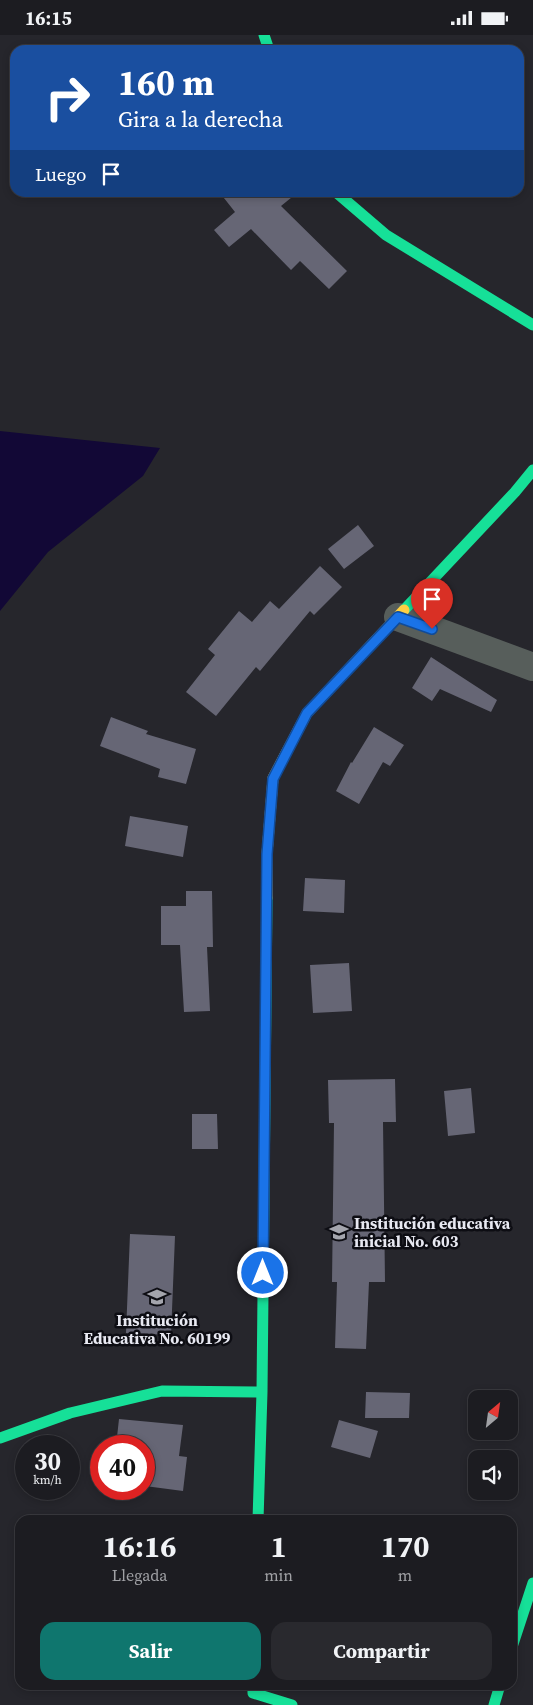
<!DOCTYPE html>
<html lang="es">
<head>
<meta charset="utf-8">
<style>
  :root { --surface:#1c1c21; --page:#29292e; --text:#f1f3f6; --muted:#a0a1a5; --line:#3a3a3f; --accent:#0f766e }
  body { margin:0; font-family:"Source Serif 4",serif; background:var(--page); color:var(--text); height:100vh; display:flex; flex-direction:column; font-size:19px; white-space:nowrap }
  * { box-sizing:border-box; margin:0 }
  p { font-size:16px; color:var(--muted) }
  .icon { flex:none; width:28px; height:28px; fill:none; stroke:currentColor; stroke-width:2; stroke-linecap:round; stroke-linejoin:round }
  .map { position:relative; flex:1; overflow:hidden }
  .drawer { position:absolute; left:15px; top:1480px; width:502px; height:175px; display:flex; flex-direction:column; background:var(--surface); border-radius:15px; box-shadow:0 2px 8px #0003,0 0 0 1px var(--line) }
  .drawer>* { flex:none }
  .top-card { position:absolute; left:10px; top:10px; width:514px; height:152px; border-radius:15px; box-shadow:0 2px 8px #0003,0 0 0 1px var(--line); background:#1a4fa0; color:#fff; overflow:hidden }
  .needle { width:32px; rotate:29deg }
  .fabs { position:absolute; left:468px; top:1355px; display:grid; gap:10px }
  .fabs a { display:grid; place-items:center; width:50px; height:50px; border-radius:10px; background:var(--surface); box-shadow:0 2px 8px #0003,0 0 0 1px var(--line); font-size:25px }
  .speed { position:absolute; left:15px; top:1400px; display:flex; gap:10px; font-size:25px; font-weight:700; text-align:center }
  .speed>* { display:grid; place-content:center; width:65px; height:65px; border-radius:50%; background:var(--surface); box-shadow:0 2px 8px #0003,0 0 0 1px var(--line); line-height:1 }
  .speed small { font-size:12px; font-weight:400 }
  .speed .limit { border:8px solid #d22; background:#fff; color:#111 }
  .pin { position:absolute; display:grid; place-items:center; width:42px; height:42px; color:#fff; margin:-51px -21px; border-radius:50% 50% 50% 0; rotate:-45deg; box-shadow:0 0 5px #0007 }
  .pin .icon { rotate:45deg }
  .me { position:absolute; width:55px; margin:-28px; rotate:0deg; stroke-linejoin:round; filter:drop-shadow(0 0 4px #0008) }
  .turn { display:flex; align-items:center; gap:18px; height:105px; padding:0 25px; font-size:22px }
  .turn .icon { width:65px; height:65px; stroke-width:2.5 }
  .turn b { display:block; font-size:35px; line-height:42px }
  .then { display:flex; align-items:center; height:48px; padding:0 25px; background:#0003; gap:10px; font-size:19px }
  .eta { display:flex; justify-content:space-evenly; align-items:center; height:85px; text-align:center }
  .eta b { font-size:30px; font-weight:700; line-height:35px }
  .cta { display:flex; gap:10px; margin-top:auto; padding:10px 25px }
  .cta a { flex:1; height:58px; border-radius:15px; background:var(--accent); color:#fff; font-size:20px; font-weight:700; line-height:58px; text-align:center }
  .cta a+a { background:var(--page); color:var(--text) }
  .status { display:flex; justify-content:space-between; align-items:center; height:35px; padding:0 25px; background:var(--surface); direction:ltr }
  .status svg { height:14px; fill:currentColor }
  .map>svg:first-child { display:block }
  .water { fill:#120836 }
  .building { fill:#666675 }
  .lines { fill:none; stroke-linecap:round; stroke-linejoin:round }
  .street { stroke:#575e5b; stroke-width:28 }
  .fast { stroke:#16e098; stroke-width:11 }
  .slow { stroke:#ffcf43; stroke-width:11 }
  .route-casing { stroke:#114b97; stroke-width:12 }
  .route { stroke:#1a73e8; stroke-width:9 }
  .labels { text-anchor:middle; stroke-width:5; stroke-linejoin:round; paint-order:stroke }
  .poi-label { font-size:16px; font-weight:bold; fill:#e8e9f2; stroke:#0d0d13; text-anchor:start }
</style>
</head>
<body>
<div class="status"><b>16:15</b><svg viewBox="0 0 49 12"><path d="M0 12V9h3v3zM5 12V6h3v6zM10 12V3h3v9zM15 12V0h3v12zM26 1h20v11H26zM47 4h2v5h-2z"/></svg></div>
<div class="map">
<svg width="533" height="1670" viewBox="0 0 533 1670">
  <rect width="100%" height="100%" fill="#26262c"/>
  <path class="water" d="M0,396L160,413L143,441L48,517L0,576Z"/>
  <path class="building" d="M220,158H297L281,171L347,236L329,254L300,226L291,235L251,194L229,212L214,195L235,177Z
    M358,490L374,511L344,534L328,514Z
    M320,531L342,552L314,580L310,576L260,636L256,632L216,681L186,657L215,620L208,614L239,576L252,587L270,566L279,574Z
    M431,622L497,665L491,677L440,654L432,666L412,653Z
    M111,682L148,696L146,699L196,714L186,749L158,742L160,734L100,711Z
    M374,692L404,710L390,731L383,727L359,769L336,756L351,727L352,728Z
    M130,781L188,791L183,822L125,811Z
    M305,843L345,845L344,878L303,876Z
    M186,856H212L213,912H207L210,976L184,977L180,910H161V871H186Z
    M349,928L352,976L313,978L310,930Z
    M395,1044L396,1087H383L385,1247H369L366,1314L335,1313L337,1247H332L334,1088H329L328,1045Z
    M471,1053L475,1098L448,1101L444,1056Z
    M192,1079H217L218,1114H192Z
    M130,1199L175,1201L171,1300L126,1298Z
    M366,1357L410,1358L409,1383H365Z
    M119,1384L183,1390L179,1421L187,1422L183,1456L145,1451V1455L136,1454H144V1411H116Z
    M339,1385L378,1396L370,1423L331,1412Z"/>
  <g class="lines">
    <path class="street" d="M398,582L533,632"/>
    <path class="fast" d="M264,0L269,15
      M337,158L386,200L533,290
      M404,575L515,457L533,435
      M0,1403L70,1378L162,1356L262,1357
      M258,1485L262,1357L267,863
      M512,1612L533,1548
      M253,1650V1658L292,1670
      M494,1670L500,1650"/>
    <path class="slow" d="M267,863V819L273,743L307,678L404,575"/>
  </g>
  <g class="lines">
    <g class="route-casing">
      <path id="route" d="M263,1238L267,819L273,744L307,678L398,582L432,594"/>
    </g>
    <use href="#route" class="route"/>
  </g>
  <defs>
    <g id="school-bare" transform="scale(1.5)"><path d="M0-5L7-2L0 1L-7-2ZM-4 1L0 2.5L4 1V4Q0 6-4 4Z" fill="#a4a5ad" stroke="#0d0d13" stroke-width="2.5" paint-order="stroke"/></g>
  </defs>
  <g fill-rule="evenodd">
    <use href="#school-bare" x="339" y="1197"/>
    <use href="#school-bare" x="157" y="1262"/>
  </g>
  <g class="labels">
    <g class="poi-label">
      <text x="354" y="1194">Institución educativa<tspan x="354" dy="18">inicial No. 603</tspan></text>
      <text x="157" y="1291" text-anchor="middle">Institución<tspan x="157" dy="18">Educativa No. 60199</tspan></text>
    </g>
  </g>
</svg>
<div class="fabs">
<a><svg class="needle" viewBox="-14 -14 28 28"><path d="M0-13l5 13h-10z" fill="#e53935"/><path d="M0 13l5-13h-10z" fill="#a0a1a5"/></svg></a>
<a><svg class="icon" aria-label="sound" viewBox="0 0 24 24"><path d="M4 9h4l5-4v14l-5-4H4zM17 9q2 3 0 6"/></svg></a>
</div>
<div class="speed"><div>30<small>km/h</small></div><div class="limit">40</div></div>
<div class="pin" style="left:432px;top:594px;background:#d93025"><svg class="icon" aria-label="arrive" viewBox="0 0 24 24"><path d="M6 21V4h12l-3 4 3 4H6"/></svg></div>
<svg class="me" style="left:263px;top:1238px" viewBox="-20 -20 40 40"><circle r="17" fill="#1a73e8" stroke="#fff" stroke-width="3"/><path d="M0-11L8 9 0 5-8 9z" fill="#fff"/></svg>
<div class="top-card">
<div class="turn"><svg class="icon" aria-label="right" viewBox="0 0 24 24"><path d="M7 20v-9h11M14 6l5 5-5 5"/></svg><div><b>160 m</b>Gira a la derecha</div></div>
<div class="then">Luego<svg class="icon" aria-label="arrive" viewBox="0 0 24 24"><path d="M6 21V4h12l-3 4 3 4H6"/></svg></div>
</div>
<section class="drawer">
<div class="eta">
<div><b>16:16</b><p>Llegada</p></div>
<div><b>1</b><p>min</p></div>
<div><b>170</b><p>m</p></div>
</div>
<div class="cta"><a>Salir</a><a>Compartir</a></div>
</section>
</div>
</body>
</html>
